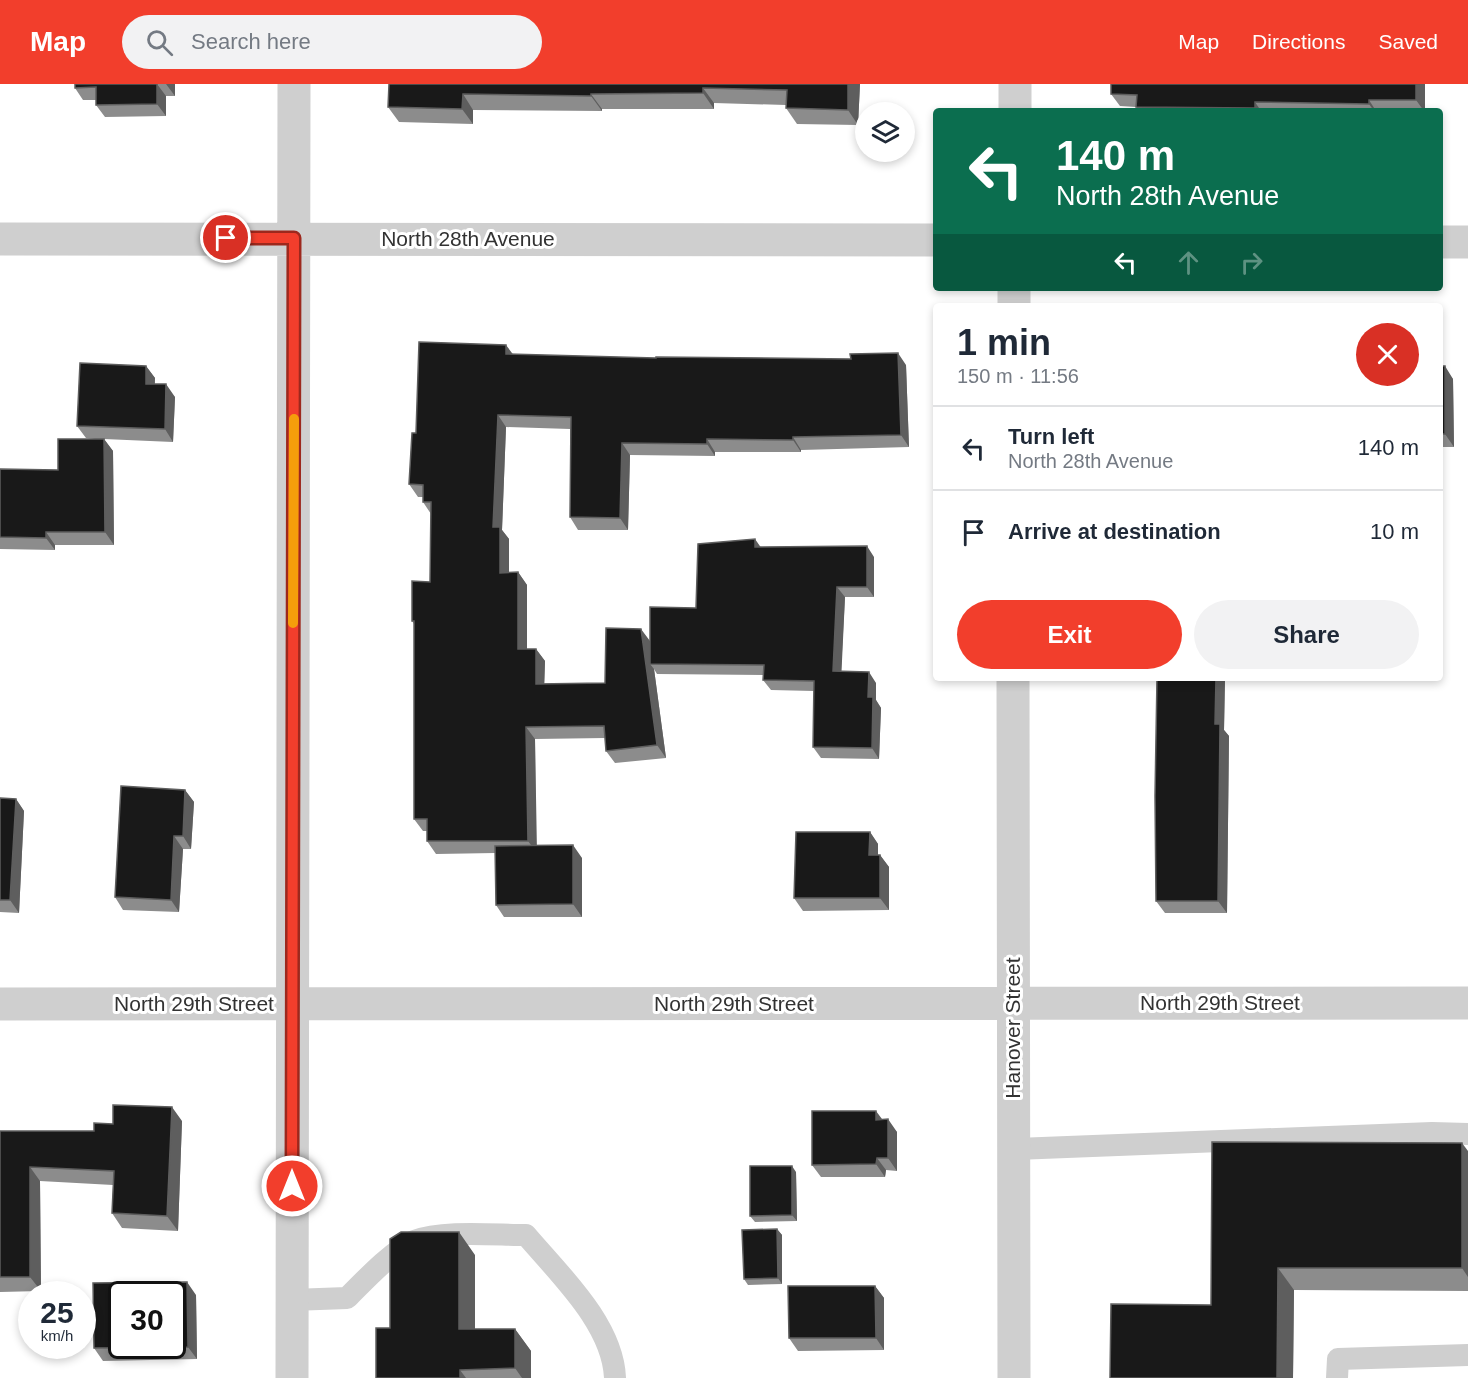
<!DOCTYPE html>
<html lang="en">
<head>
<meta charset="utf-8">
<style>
  :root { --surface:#fff; --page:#f2f2f3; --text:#1f2937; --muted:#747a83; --line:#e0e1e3; --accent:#f23e2c }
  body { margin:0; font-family:Arial,sans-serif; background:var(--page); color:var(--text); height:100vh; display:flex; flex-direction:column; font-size:22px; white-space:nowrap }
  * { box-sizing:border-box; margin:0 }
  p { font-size:20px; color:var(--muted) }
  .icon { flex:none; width:33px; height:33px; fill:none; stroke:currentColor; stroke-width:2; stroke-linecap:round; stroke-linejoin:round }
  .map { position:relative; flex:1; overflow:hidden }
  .drawer { position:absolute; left:933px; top:219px; width:510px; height:378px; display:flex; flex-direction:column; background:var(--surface); border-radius:6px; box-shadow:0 3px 9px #0003 }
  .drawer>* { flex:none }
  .guide { position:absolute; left:933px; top:24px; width:510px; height:183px; border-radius:6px; box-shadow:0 3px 9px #0003; background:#0b6e4f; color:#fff; overflow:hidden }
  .tools { position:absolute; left:855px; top:18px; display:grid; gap:12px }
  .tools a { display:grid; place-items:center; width:60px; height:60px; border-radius:50%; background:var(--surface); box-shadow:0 3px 9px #0003; font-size:30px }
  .speed { position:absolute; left:18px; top:1197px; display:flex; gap:12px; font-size:30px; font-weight:700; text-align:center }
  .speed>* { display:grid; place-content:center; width:78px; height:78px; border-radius:50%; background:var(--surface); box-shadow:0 3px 9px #0003; line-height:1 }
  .speed small { font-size:15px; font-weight:400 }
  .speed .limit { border:3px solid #111; border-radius:9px; background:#fff; color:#111 }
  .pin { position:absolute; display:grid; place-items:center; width:51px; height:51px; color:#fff; margin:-26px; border:3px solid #fff; border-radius:50%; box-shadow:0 2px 6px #0007 }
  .me { position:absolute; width:66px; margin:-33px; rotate:0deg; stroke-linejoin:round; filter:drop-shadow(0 0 4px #0008) }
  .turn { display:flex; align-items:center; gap:21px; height:126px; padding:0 24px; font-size:27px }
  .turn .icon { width:78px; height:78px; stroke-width:2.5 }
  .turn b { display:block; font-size:42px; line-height:51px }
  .lanes { display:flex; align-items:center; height:57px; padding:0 24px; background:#0003; justify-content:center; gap:30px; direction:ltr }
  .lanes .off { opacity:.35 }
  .round { display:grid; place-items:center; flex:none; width:63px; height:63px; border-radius:32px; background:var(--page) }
  .head { display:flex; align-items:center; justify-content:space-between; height:102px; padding:0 24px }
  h1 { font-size:36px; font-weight:600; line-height:45px }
  .action { display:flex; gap:12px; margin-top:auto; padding:12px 24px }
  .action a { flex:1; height:69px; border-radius:36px; background:var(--accent); color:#fff; font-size:24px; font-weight:600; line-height:69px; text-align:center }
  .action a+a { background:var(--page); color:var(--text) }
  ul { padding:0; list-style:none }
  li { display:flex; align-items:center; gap:18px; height:84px; padding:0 24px; border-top:2px solid var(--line) }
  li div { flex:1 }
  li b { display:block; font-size:22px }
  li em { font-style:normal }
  header { display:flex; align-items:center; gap:36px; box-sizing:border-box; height:84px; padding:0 30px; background:var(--accent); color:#fff }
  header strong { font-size:28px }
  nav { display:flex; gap:33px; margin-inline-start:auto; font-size:21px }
  .search { width:420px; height:54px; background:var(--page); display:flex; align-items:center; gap:15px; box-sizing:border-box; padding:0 21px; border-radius:33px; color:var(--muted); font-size:22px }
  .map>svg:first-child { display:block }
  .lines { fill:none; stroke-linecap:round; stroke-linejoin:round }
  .lane { stroke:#cfcfcf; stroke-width:22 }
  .street { stroke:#cfcfcf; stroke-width:33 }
  .wall { fill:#8c8c8c }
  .shaded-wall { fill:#5e5e5e }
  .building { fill:#191919; stroke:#5e5e5e; stroke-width:1.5; fill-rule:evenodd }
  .route-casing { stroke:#9d281d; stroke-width:15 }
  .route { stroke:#f23e2c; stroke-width:10 }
  .slow { stroke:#f59e0b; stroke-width:10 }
  .labels { text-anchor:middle; stroke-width:6; stroke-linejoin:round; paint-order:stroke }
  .street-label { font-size:21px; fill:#323232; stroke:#fff }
</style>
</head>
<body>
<header>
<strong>Map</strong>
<div class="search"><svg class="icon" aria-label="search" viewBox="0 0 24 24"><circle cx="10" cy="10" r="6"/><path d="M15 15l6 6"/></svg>Search here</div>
<nav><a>Map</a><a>Directions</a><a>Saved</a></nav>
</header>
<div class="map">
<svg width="1468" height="1294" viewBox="0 0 1468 1294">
  <rect width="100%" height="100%" fill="#fff"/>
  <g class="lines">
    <path class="lane" d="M1013,1065L1432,1049L1468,1050
      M292,1216L347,1214C364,1197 393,1166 414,1157C443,1146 494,1151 526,1151C559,1190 613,1240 615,1294
      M1337,1294L1338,1275L1468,1271"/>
    <path class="street" d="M1015,27V0
      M0,155L936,156
      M1440,158H1468
      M1014,222V204
      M1013,594L1014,1294
      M0,920L1468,919
      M292,1294L294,0"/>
  </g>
  <path class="wall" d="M75,0H175V12H166V32L105,33L96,21V16H83L75,4Z
    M389,0H860L858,41L797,40L786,24V21L714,19V25H602V27L473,26V40L399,38L388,23Z
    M1111,0H1425V27H1139L1136,23L1120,22L1111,10Z
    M513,271L906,281L909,363L801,366V368H715V372L630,371L628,446H578L570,433V345L506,343L502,446L509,455V489L518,488L527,501V565H536L545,577L544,600L605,599L650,557L696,524L760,463L874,473V513H845L841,587L876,599V616L881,624L879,675L821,674L813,663L814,607L771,606L763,596L764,591L657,590L654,585L666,674L615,679L606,667L605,654L535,655L536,762L582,774V833H504L496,821L495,769L436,770L427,757V747H423L414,735V540L412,537L430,498L431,430L423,418V413H418L409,400L416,349Z
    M146,282L155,294V300L175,313L173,358L104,355L113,367L114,461H55V466L0,465V385L58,386L95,355L86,354L77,342Z
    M1440,282L1453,295L1454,363H1440Z
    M1157,594H1225L1224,646L1229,652L1227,829H1165L1156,817Z
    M185,706L194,718L191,765H183L179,828L123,826L115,813Z
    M0,714L16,715L24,727L19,829L0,828Z
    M870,748L878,760V771H880L889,783V826L803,827L794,814Z
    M883,1036L897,1048V1087L886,1086L885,1093H821L812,1081Z
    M182,1037L178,1147L122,1144L112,1129L113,1101L40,1097L41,1207L0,1208V1047H94L113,1040Z
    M1468,1067V1207L1294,1206L1293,1294H1110L1211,1221Z
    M796,1088L797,1137L755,1138L750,1132Z
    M777,1145L782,1151V1200L748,1201L744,1195Z
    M475,1171V1245H515L531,1267V1294H376L390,1244Z
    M875,1202L884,1214V1266L798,1267L789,1254Z
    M196,1211L197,1275L103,1277L94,1264Z"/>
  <path class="shaded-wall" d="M157,0L166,12V32L157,20Z
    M166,0H175V12Z
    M848,0H860L858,41L848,26Z
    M1416,0H1425V27H1424L1416,16Z
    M703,4L714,19V25L703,9Z
    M463,10L473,26V40L462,25Z
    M591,10L602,25V27L591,12Z
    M1369,16L1376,27H1374L1369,20Z
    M1255,18L1261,27H1257L1255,24Z
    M506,261L515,273L506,270Z
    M898,269L906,281L909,363L901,351Z
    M146,282L155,294L154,312L146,300Z
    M1445,282L1453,295L1454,363L1445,350Z
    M166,300L175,313L173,358L165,345Z
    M498,331L506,343L502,446L509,455V501L500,489L493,443Z
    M793,353L801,366V368L793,356Z
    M104,355L113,367L114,461L105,448Z
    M707,355L715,368V372L707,360Z
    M622,359L630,371L628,446L620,434Z
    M46,448L55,461V466L46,454Z
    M755,455L762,465L755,463Z
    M867,462L874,473V513L867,503Z
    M518,488L527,501V577L518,565Z
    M837,503L845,513L841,598L833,587Z
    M641,545L650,557V580L654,585L666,674L657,661Z
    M536,565L545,577L544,612L536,600Z
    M869,588L876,599V616L881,624L879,675L872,664L868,613Z
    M1216,594H1225L1224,646L1229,652L1227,829L1218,817L1215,640Z
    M526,643L535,655L537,769L528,757Z
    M185,706L194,718L191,765L183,752Z
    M16,715L24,727L19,829L10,816Z
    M870,748L878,760V783L869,771Z
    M174,752L183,765L179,828L171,816Z
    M573,761L582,774V833L573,820Z
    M880,771L889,783V826L880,814Z
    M172,1023L182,1037L178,1147L167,1132Z
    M876,1027L885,1039L876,1036Z
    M888,1035L897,1048V1087L888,1074Z
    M1462,1059L1468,1067V1193L1462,1184Z
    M877,1074L886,1086L885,1093L876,1080Z
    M792,1082L796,1088L797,1137L792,1131Z
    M30,1083L40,1097L41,1207L30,1193Z
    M777,1145L782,1151V1200L778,1194Z
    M459,1148L475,1171V1268L459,1245Z
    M1278,1184L1294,1206L1293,1294H1277Z
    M187,1198L196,1211L197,1275L188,1263Z
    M875,1202L884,1214V1266L876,1254Z
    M515,1245L531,1267V1294H522L515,1284Z
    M460,1286L466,1294H460Z"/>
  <path class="building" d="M75,0H157V20L96,21V3L75,4Z
    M389,0H848V26L786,24L787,6L703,4V9L591,10V12L463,10L462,25L388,23Z
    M1111,0H1416V16H1369V20L1255,18V24L1136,23L1137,11L1111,10Z
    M419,258L506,261V270L656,274V273L851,275L850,270L898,269L901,351L793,353V356L707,355V360L622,359L620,434L570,433L571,333L498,331L493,443H500V489L518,488V565H536V600L605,599L606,544L641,545L657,661L606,667L604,642L526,643L528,757H427V735H414V537H412V497L430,498L431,418H423V401L409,400L412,349H416Z
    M80,279L146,282V300H166L165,345L77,342Z
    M1440,282H1445V350H1440Z
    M58,355H104L105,448H46V454L0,453V385L58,386Z
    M755,455V463L867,462V503H837L833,587L869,588L868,613H873L872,664L813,663L814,597L763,596L764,581L650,580V523L696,524L698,460Z
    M1157,594H1216L1215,640H1220L1218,817H1156L1155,712Z
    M121,702L185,706L183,752H174L171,816L115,813Z
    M0,714L16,715L10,816H0Z
    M796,748H870L869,771H880V814H794Z
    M573,761V820L496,821L495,762Z
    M113,1021L172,1023L167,1132L112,1129L114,1087L30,1083V1193H0V1047H94V1039L113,1040Z
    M812,1027H876V1036L888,1035V1074H877L876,1080L812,1081Z
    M1212,1058L1462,1059V1184H1278L1277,1294H1110L1111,1220L1211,1221Z
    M750,1082H792V1131L750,1132Z
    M777,1145L778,1194L744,1195L742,1146Z
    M401,1148H459V1245H515V1284L460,1286V1294H376V1244H390V1155Z
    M187,1198L188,1263L94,1264L93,1199ZM122,1210H172V1262H122Z
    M788,1202H875L876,1254H789Z"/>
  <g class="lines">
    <g class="route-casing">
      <path id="route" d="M226,154H294L292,1102"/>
    </g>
    <use href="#route" class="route"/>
    <path class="slow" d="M293,539L294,335"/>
  </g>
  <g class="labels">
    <g class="street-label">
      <text x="468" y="162">North 28th Avenue</text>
      <text x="1220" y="926">North 29th Street</text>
      <text x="194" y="927">North 29th Street</text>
      <text x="734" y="927">North 29th Street</text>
      <text transform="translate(1013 944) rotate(-90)" y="7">Hanover Street</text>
    </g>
  </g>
</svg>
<div class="tools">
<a><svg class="icon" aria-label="layers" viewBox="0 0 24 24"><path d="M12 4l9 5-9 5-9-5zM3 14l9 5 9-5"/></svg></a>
</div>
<div class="speed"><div>25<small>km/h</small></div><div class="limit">30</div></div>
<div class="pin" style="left:226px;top:154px;background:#d93025"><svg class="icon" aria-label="arrive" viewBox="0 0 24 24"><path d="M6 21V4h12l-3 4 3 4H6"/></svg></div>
<svg class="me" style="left:292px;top:1102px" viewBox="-20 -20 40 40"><circle r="17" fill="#f23e2c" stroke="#fff" stroke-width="3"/><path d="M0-11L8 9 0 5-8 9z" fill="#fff"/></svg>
<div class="guide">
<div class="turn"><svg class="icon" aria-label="left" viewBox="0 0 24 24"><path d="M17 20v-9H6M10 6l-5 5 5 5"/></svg><div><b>140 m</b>North 28th Avenue</div></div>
<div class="lanes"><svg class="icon" aria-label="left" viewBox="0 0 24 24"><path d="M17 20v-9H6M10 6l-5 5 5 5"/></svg><svg class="icon off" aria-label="ahead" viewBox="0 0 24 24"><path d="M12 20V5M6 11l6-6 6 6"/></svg><svg class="icon off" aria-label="right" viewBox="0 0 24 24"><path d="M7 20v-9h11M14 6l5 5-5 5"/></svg></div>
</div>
<section class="drawer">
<div class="head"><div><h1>1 min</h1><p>150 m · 11:56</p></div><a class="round" style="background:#d93025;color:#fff"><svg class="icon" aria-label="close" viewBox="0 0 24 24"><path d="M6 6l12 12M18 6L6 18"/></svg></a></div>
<ul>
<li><svg class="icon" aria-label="left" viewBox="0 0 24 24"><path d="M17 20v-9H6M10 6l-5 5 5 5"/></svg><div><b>Turn left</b><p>North 28th Avenue</p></div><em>140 m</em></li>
<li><svg class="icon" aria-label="arrive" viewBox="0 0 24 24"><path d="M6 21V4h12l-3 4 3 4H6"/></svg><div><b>Arrive at destination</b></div><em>10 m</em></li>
</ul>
<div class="action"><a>Exit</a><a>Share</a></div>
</section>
</div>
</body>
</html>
